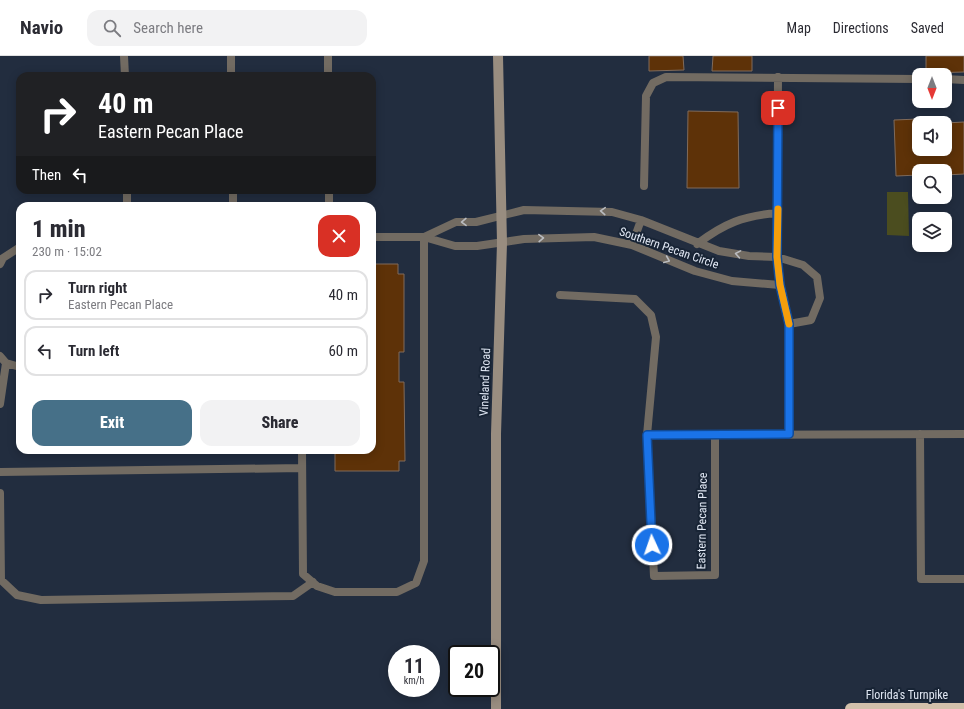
<!DOCTYPE html>
<html lang="en">
<head>
<meta charset="utf-8">
<style>
  :root { --surface:#fff; --page:#f2f2f3; --text:#2b2b33; --muted:#7c7c81; --line:#e1e1e2; --accent:#467088 }
  body { margin:0; font-family:"Roboto Condensed",sans-serif; background:var(--page); color:var(--text); height:100vh; display:flex; flex-direction:column; font-size:15px; white-space:nowrap }
  * { box-sizing:border-box; margin:0 }
  p { font-size:13px; color:var(--muted) }
  .icon { flex:none; width:22px; height:22px; fill:none; stroke:currentColor; stroke-width:2; stroke-linecap:round; stroke-linejoin:round }
  .map { position:relative; flex:1; overflow:hidden }
  .drawer { position:absolute; left:16px; top:146px; width:360px; height:252px; display:flex; flex-direction:column; background:var(--surface); border-radius:12px; box-shadow:0 2px 10px #0003 }
  .drawer>* { flex:none }
  .banner { position:absolute; left:16px; top:16px; width:360px; height:122px; border-radius:12px; box-shadow:0 2px 10px #0003; background:#202124; color:#fff; overflow:hidden }
  .needle { width:26px; rotate:180deg }
  .tools { position:absolute; left:912px; top:12px; display:grid; gap:8px }
  .tools a { display:grid; place-items:center; width:40px; height:40px; border-radius:8px; background:var(--surface); box-shadow:0 2px 10px #0003; font-size:20px }
  .speed { position:absolute; left:388px; top:589px; display:flex; gap:8px; font-size:20px; font-weight:700; text-align:center }
  .speed>* { display:grid; place-content:center; width:52px; height:52px; border-radius:50%; background:var(--surface); box-shadow:0 2px 10px #0003; line-height:1 }
  .speed small { font-size:10px; font-weight:400 }
  .speed .limit { border:2px solid #111; border-radius:6px; background:#fff; color:#111 }
  .pin { position:absolute; display:grid; place-items:center; width:34px; height:34px; color:#fff; margin:-17px; border-radius:8px; box-shadow:0 2px 6px #0006 }
  .me { position:absolute; width:44px; margin:-22px; rotate:357deg; stroke-linejoin:round; filter:drop-shadow(0 0 3px #0008) }
  .turn { display:flex; align-items:center; gap:14px; height:84px; padding:0 16px; font-size:18px }
  .turn .icon { width:52px; height:52px; stroke-width:2.5 }
  .turn b { display:block; font-size:28px; line-height:34px }
  .then { display:flex; align-items:center; height:38px; padding:0 16px; background:#0003; gap:8px; font-size:15px }
  .round { display:grid; place-items:center; flex:none; width:42px; height:42px; border-radius:12px; background:var(--page) }
  .headline { display:flex; align-items:center; justify-content:space-between; height:68px; padding:0 16px }
  h1 { font-size:24px; font-weight:800; line-height:30px }
  .cta { display:flex; gap:8px; margin-top:auto; padding:8px 16px }
  .cta a { flex:1; height:46px; border-radius:12px; background:var(--accent); color:#fff; font-size:16px; font-weight:800; line-height:46px; text-align:center }
  .cta a+a { background:var(--page); color:var(--text) }
  ul { padding:0; list-style:none }
  li { display:flex; align-items:center; gap:12px; height:50px; margin:0 8px 6px; padding:0 8px; border:2px solid var(--line); border-radius:12px }
  li div { flex:1 }
  li b { display:block; font-size:15px }
  li em { font-style:normal }
  header { display:flex; align-items:center; gap:24px; box-sizing:border-box; height:56px; padding:0 20px; background:var(--surface); border-bottom:1px solid var(--line) }
  header strong { font-size:19px }
  nav { display:flex; gap:22px; margin-inline-start:auto; font-size:14px }
  .search { width:280px; height:36px; background:var(--page); display:flex; align-items:center; gap:10px; box-sizing:border-box; padding:0 14px; border-radius:12px; color:var(--muted); font-size:15px }
  .map>svg:first-child { display:block }
  .green { fill:#4b4d1f }
  .building { fill:#5e3208; stroke:#806b5b }
  .lines { fill:none; stroke-linecap:round; stroke-linejoin:round }
  .service { stroke:#726b62; stroke-width:8 }
  .secondary { stroke:#998d80; stroke-width:10 }
  .motorway { stroke:#d2c0ab; stroke-width:12 }
  .oneway { stroke:#babcc0 }
  .route-casing { stroke:#114b97; stroke-width:10 }
  .route { stroke:#1a73e8; stroke-width:7 }
  .slow { stroke:#f59e0b; stroke-width:7 }
  .labels { text-anchor:middle; stroke-width:4; stroke-linejoin:round; paint-order:stroke }
  .street-label { font-size:12px; fill:#e0e7f3; stroke:#182435 }
</style>
</head>
<body>
<header>
<strong>Navio</strong>
<div class="search"><svg class="icon" aria-label="search" viewBox="0 0 24 24"><circle cx="10" cy="10" r="6"/><path d="M15 15l6 6"/></svg>Search here</div>
<nav><a>Map</a><a>Directions</a><a>Saved</a></nav>
</header>
<div class="map">
<svg width="964" height="653" viewBox="0 0 964 653">
  <rect width="100%" height="100%" fill="#222d3f"/>
  <path class="green" d="M887,136H908L909,180L887,179Z"/>
  <path class="building" d="M649,0H683L684,14L649,15Z
    M713,0H752V15H712Z
    M926,0H964V16L926,17Z
    M688,55L738,56L739,132H687Z
    M919,63V93H945V67L964,66V118L945,119V115H919V119L896,120L894,64Z
    M372,208H398V218H404V296H399V326H404L405,405H399V415H335V394H372Z"/>
  <g class="lines">
    <path class="service" d="M124,0L125,20
      M328,0V20
      M231,20V0
      M778,21L777,201L780,229L789,268V378
      M945,23L964,24
      M644,130L646,40L653,27L666,21L919,23
      M127,134V150
      M233,134V150
      M329,134V150
      M372,181H424L455,190H477L524,183L594,181L632,189L695,215L732,225L780,229
      M424,181L456,166H476L524,154L612,156L641,164L719,195L749,200L777,201L803,209L817,221L820,242L811,264L789,268
      M697,188C725,167 743,160 777,157
      M632,189L641,164
      M0,208L3,202L20,191
      M560,239L635,243L651,259L656,281L647,379L654,520L715,519V379
      M0,300L6,307L20,311
      M0,348L6,307
      M920,378L921,523H964
      M647,379L964,378
      M302,394L303,518L317,530L335,536H397L416,527L424,505V181
      M0,416L302,412
      M0,437L1,524L17,539L41,544L293,540L313,526"/>
    <path class="secondary" d="M496,653V378L502,187L498,0"/>
    <path class="motorway" d="M851,653H964"/>
  </g>
  <defs><path id="oneway-chevron" d="M-2-3.5L2.5 0L-2 3.5" fill="none" stroke-width="1.6" stroke-linecap="round" stroke-linejoin="round"/></defs>
  <g class="oneway">
    <use href="#oneway-chevron" transform="translate(603 155) rotate(-176)"/>
    <use href="#oneway-chevron" transform="translate(464 166) rotate(179)"/>
    <use href="#oneway-chevron" transform="translate(541 182) rotate(-2)"/>
    <use href="#oneway-chevron" transform="translate(738 198) rotate(-170)"/>
    <use href="#oneway-chevron" transform="translate(667 204) rotate(23)"/>
  </g>
  <g class="lines">
    <g class="route-casing">
      <path id="route" d="M652,489L647,379L789,378V268L780,229L777,201L778,52"/>
    </g>
    <use href="#route" class="route"/>
    <path class="slow" d="M778,153L777,201L780,229L789,268"/>
  </g>
  <g class="labels">
    <g class="street-label">
      <text transform="translate(669 192) rotate(19)" y="4">Southern Pecan Circle</text>
      <text transform="translate(485 326) rotate(-88)" y="4">Vineland Road</text>
      <text transform="translate(702 465) rotate(-89)" y="4">Eastern Pecan Place</text>
      <text x="907" y="643">Florida's Turnpike</text>
    </g>
  </g>
</svg>
<div class="tools">
<a><svg class="needle" viewBox="-14 -14 28 28"><path d="M0-13l5 13h-10z" fill="#e53935"/><path d="M0 13l5-13h-10z" fill="#7c7c81"/></svg></a>
<a><svg class="icon" aria-label="sound" viewBox="0 0 24 24"><path d="M4 9h4l5-4v14l-5-4H4zM17 9q2 3 0 6"/></svg></a>
<a><svg class="icon" aria-label="search" viewBox="0 0 24 24"><circle cx="10" cy="10" r="6"/><path d="M15 15l6 6"/></svg></a>
<a><svg class="icon" aria-label="layers" viewBox="0 0 24 24"><path d="M12 4l9 5-9 5-9-5zM3 14l9 5 9-5"/></svg></a>
</div>
<div class="speed"><div>11<small>km/h</small></div><div class="limit">20</div></div>
<div class="pin" style="left:778px;top:52px;background:#d93025"><svg class="icon" aria-label="arrive" viewBox="0 0 24 24"><path d="M6 21V4h12l-3 4 3 4H6"/></svg></div>
<svg class="me" style="left:652px;top:489px" viewBox="-20 -20 40 40"><circle r="17" fill="#1a73e8" stroke="#fff" stroke-width="3"/><path d="M0-11L8 9 0 5-8 9z" fill="#fff"/></svg>
<div class="banner">
<div class="turn"><svg class="icon" aria-label="right" viewBox="0 0 24 24"><path d="M7 20v-9h11M14 6l5 5-5 5"/></svg><div><b>40 m</b>Eastern Pecan Place</div></div>
<div class="then">Then<svg class="icon" aria-label="left" viewBox="0 0 24 24"><path d="M17 20v-9H6M10 6l-5 5 5 5"/></svg></div>
</div>
<section class="drawer">
<div class="headline"><div><h1>1 min</h1><p>230 m · 15:02</p></div><a class="round" style="background:#d93025;color:#fff"><svg class="icon" aria-label="close" viewBox="0 0 24 24"><path d="M6 6l12 12M18 6L6 18"/></svg></a></div>
<ul>
<li><svg class="icon" aria-label="right" viewBox="0 0 24 24"><path d="M7 20v-9h11M14 6l5 5-5 5"/></svg><div><b>Turn right</b><p>Eastern Pecan Place</p></div><em>40 m</em></li>
<li><svg class="icon" aria-label="left" viewBox="0 0 24 24"><path d="M17 20v-9H6M10 6l-5 5 5 5"/></svg><div><b>Turn left</b></div><em>60 m</em></li>
</ul>
<div class="cta"><a>Exit</a><a>Share</a></div>
</section>
</div>
</body>
</html>
